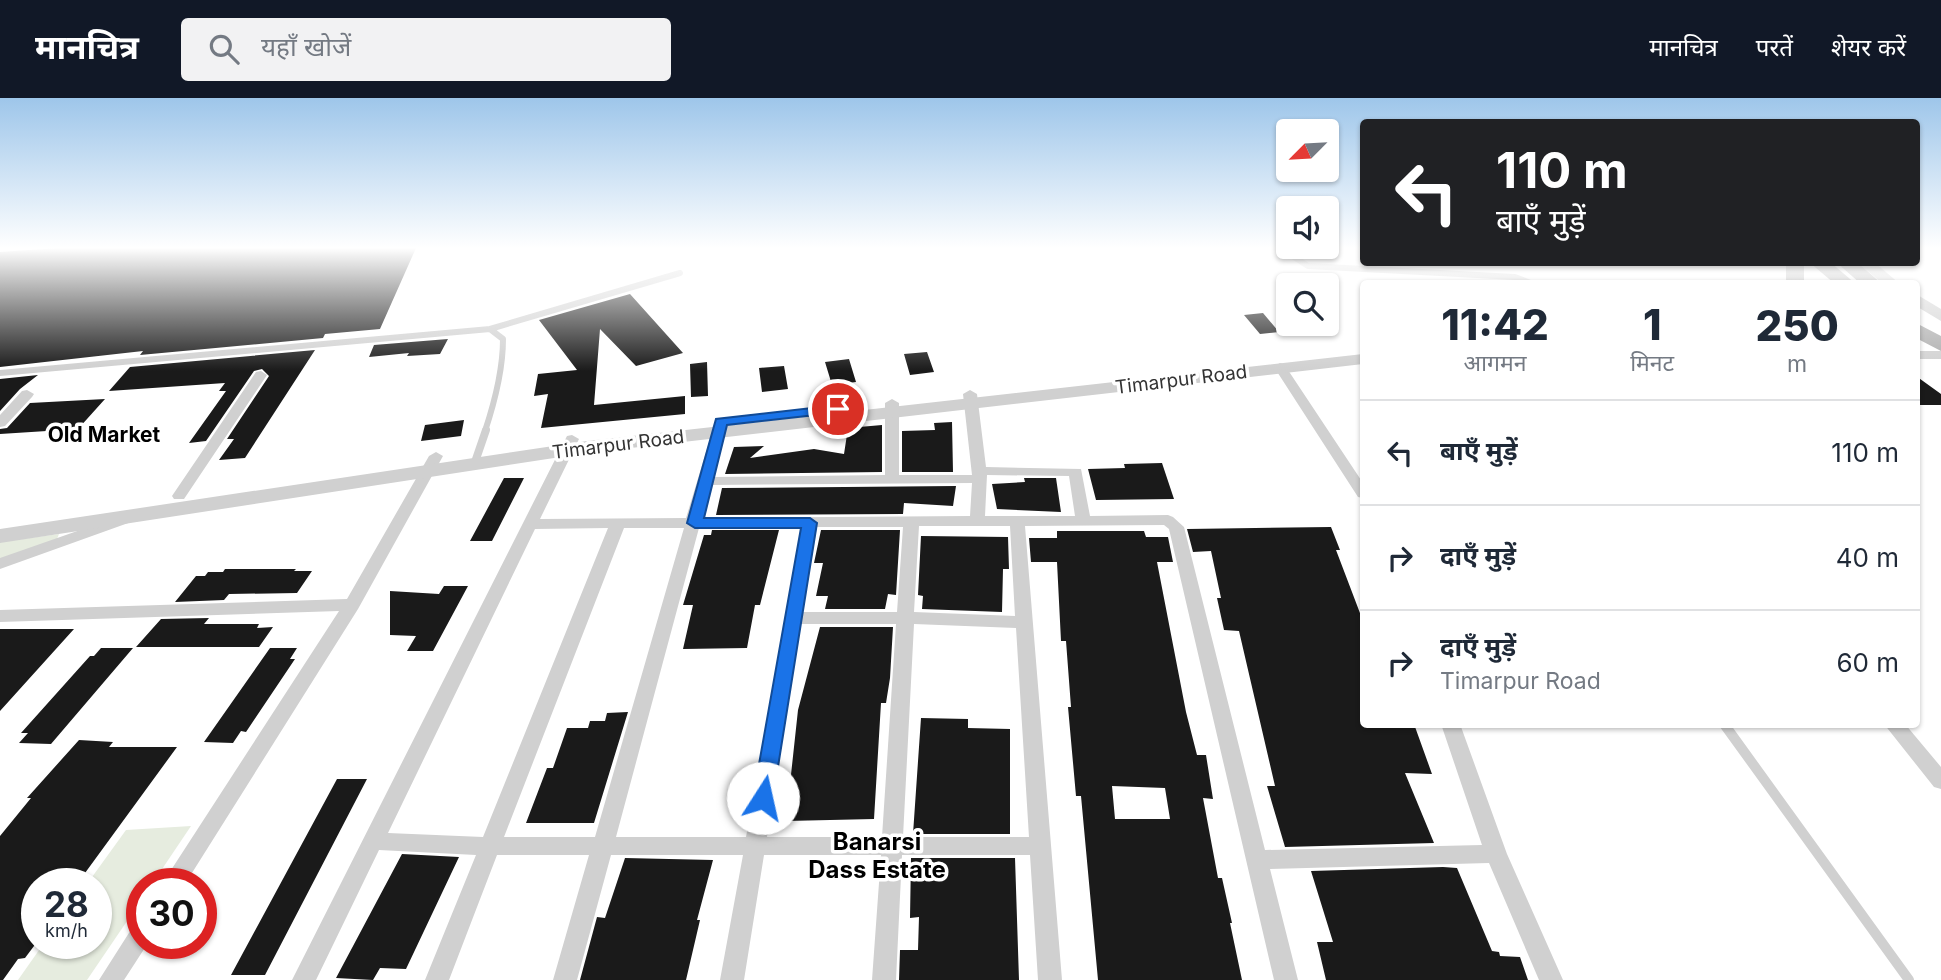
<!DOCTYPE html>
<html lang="hi">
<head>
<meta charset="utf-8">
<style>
  :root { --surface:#fff; --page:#f2f2f3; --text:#1f2937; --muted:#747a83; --line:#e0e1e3; --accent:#111827 }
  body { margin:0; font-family:Inter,"Noto Sans Devanagari",sans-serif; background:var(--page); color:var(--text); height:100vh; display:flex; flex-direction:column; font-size:26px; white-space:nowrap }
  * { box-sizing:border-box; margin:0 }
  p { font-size:23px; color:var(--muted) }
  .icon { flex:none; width:38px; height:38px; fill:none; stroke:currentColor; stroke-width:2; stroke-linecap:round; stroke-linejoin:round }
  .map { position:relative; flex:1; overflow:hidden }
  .drawer { position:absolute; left:1360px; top:182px; width:560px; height:448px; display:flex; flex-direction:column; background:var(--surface); border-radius:7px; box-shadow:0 2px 5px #0004 }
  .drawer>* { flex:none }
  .banner { position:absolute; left:1360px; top:21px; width:560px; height:147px; border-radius:7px; box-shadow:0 2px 5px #0004; background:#202124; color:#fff; overflow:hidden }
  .needle { width:46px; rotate:246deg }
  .buttons { position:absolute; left:1276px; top:21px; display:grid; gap:14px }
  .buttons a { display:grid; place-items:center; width:63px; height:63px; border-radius:7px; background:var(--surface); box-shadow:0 2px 5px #0004; font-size:35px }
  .speed { position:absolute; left:21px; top:770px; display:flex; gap:14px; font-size:35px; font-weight:700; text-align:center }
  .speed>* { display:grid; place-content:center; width:91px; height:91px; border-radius:50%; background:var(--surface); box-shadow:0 2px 5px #0004; line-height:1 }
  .speed small { font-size:18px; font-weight:400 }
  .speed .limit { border:10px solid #d22; background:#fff; color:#111 }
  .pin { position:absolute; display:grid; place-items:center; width:60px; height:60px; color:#fff; margin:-30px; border:4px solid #fff; border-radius:50%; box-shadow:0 2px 7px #0007 }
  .me { position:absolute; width:77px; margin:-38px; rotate:10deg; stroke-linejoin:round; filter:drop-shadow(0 0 5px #0008) }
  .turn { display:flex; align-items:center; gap:24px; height:147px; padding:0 21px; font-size:32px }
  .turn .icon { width:91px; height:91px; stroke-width:2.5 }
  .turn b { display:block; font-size:49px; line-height:60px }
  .eta { display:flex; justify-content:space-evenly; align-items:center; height:119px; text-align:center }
  .eta b { font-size:42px; font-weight:800; line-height:49px }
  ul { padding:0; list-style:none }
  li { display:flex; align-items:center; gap:21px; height:105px; padding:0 21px; border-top:2px solid var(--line) }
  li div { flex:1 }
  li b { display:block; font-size:26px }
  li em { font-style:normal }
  header { display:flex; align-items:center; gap:42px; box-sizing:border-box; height:98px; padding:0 35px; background:var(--accent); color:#fff }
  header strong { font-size:33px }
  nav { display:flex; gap:38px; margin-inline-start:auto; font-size:24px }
  .search { width:490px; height:63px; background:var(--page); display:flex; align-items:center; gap:18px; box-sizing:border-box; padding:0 24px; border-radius:7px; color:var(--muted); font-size:26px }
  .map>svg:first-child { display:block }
  .green { fill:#e6ecdf }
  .building { fill:#1a1a1a; fill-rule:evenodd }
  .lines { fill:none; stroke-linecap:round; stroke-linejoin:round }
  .service-far2 { stroke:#d0d0d0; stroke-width:6 }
  .service-far1 { stroke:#d0d0d0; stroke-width:8 }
  .service { stroke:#d0d0d0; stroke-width:10 }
  .minor { fill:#d0d0d0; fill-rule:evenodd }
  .tertiary { fill:#d0d0d0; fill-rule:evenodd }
  .primary { fill:#ababab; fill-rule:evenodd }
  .route { fill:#1a73e8; stroke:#114b97; stroke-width:2 }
  .labels { text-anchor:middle; stroke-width:7; stroke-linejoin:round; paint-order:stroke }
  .street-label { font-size:19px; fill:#333; stroke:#fff }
  .neighbourhood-label { font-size:21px; font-weight:bold; fill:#000; stroke:#fff }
  .near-neighbourhood-label { font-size:24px; font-weight:bold; fill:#000; stroke:#fff }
</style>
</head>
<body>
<header>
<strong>मानचित्र</strong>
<div class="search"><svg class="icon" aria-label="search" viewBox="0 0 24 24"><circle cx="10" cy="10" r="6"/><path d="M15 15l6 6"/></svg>यहाँ खोजें</div>
<nav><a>मानचित्र</a><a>परतें</a><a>शेयर करें</a></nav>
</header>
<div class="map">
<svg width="1941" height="882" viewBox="0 0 1941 882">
  <rect width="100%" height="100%" fill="#fff"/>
  <path class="green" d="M59,436L57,441L0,461V444Z
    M191,728L152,786H142V801L87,882H18L44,845H96V786H87L126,732Z"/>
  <path class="building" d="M58,150H416L380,231L325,236L323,240L140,257L143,253L0,269V154Z
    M630,196L683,255L636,268L600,231L594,307L685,298V316L541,330L548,296L534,298L538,276L577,272L539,222Z
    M1263,215L1279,234L1260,236L1244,217Z
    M448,241L440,256L407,258L409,255L369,259L374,247Z
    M315,252L245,360L219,362L234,341H227L269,278L262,271L254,273L206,343L189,345L226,293H219L225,285L109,293L130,269Z
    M927,254L934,274L910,277L904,256Z
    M849,261L856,284L832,287L825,264Z
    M707,264L708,298L691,299L690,266Z
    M784,268L788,291L762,294L759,270Z
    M38,277L20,291L0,313V281Z
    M1916,278L1941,296V307H1916Z
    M105,301L78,331L0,336V331L7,330L30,305Z
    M464,322L461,338L421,343L425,327Z
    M952,324L953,374H902V333L935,332L934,325Z
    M882,327V374L725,376L734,349L764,348L750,360L814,351L844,356L848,330Z
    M1162,365L1174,401L1096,402L1088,371L1125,370L1124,366Z
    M504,380H524L492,443H470Z
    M1024,380H1056L1061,414L997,411L992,386L1025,384Z
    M956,388L953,408L904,405L903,416L716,417L722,390Z
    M1331,429L1340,452H1336L1363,523V626H1414L1432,676L1405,675L1434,745L1285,749L1267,688H1275L1239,533L1224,532L1217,500H1221L1211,453L1193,454L1187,431Z
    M712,432H779L760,507H755L747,550L683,551L693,507H683L704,437H711Z
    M821,432H900L896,497L888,496L885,511H825L828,498H816L823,465H814Z
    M1057,433H1144L1146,439H1168L1173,464H1157L1186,614L1197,657H1206L1213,701L1203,700L1218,780H1222L1232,825H1230L1242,882H1098L1081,698H1076L1068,609H1071L1066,543H1061L1057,464H1031L1029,440H1057ZM1112,688L1165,690L1170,721H1115Z
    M921,438L1008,439L1009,471H1003L1002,514L922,511L923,498L918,497Z
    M225,471H296L294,473H312L297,495L229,496L224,502L175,504L196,478H205L208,474H223Z
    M444,488H468L433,553H407L416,538L390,537V493L439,496Z
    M209,520L204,526H259L257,530L273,529L259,549H136L161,521Z
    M820,529H893L890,580L886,605H881L874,721L786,723L798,612Z
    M0,531H74L0,613Z
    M101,550H133L51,646L19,645L28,635H21L90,558H94Z
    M270,550H297L290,561H295L246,634L241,633L233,645L204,644Z
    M628,614L594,725H526L547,670H553L567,630H588L590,623H605L607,615Z
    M921,620L968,621V630L1010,631V736H913Z
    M79,642L113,644L109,649H177L77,786H37V844L25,860L18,861L3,882H0V738L31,700H27Z
    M337,681H367L265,877H231Z
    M402,756L459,759L406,871L380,870L373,882L336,880Z
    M625,760L713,762L697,822H700L686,882H580L597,819L605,820Z
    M911,760H1015L1019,882H899L900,852H918L919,819L910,820Z
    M1443,769L1457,770L1492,853L1499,854L1500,858L1520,859L1528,882H1326L1317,844H1333L1311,773Z"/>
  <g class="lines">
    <path class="service-far2" d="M1289,150L1294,159L1308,168L1515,179L1533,186
      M490,231L680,175
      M0,275L490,231L503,241C503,273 495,303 485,333"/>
    <path class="service-far1" d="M475,364L486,332"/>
    <path class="service" d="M1724,626L1909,882"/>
    <path class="minor" d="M1916,253H1941V261H1916Z
      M1280,265L1284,266L1363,385V400L1358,399L1274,269Z
      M261,273L267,277L184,401H174L172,398L174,395L256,274Z
      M27,292L34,296L32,299L5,328L0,329V317L22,293Z
      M970,292L977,296L986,369L1081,371L1090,418L1168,417L1173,419L1184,429L1265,752L1482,747L1441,626H1460L1507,756L1563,882H1539L1489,765L1270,771L1298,882H1274L1169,431L1164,427L1025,428L1062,882H1038L1030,757H902L896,882H872L881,757H764L744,882H720L743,757H611L577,882H553L589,757H497L449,882H425L476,757L379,752L316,882H292L567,338L572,337L579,341L540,421L686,420L716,321L721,320L728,324L713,379L885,377V305L892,301L899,305V377H972L963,296ZM987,377L1069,378L1075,418H985ZM972,385L970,418L702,420L711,387ZM919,428H1010L1015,518L914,514ZM802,429L746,739H616L699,430ZM817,429H903L897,514H803ZM608,430L483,739L388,735L535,431ZM624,430H684L595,739H504ZM801,526H896L882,739H767ZM914,526L1016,530L1029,739H903Z
      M436,354L443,358L358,511L185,786H162L339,513L0,524V512L347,501L429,358Z
      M126,416L134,421L131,424L0,471V460Z
      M1884,626H1905L1941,669V691L1934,689Z
      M142,824V845H148L124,882H99L134,827Z"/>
    <path class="tertiary" d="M1857,164H1874L1900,186H1883Z
      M1916,196L1941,211V223L1916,208Z
      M1363,256V266L587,355L0,445V431L587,343Z"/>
    <path class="primary" d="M1786,164H1804V186H1786Z
      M1809,164H1830L1856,186H1835Z
      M1836,164H1857L1882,186H1861Z
      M1916,225L1941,238V253L1916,240Z"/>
  </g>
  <linearGradient id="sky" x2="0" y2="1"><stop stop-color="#9ec6ea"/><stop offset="0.55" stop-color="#fff"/><stop offset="1" stop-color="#fff" stop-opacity="0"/></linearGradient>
  <rect width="1941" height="273" fill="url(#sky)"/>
  <path class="route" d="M838,307L842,308V314L727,327L704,420H810L817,425L773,700L770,706L763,709L756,706L753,700L801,430H695L687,425L716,321Z"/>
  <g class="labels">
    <g class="street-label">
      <text transform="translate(1181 281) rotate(-7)" y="7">Timarpur Road</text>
      <text transform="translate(618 346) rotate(-7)" y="7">Timarpur Road</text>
    </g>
    <g class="neighbourhood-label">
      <text x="104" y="344">Old Market</text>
    </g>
    <g class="near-neighbourhood-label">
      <text x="877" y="752">Banarsi<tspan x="877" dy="28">Dass Estate</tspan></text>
    </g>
  </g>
</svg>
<div class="buttons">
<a><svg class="needle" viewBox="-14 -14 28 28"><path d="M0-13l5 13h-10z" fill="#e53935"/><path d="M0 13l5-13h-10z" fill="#747a83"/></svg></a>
<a><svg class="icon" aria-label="sound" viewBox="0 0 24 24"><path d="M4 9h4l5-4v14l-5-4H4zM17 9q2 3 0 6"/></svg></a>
<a><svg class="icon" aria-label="search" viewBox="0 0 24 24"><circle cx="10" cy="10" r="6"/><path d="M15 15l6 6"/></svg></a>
</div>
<div class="speed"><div>28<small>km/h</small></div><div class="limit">30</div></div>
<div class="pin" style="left:838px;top:311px;background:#d93025"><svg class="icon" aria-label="arrive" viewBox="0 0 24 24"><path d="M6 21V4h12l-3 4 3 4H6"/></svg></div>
<svg class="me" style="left:763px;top:700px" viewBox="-20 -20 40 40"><circle r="19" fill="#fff"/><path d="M0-13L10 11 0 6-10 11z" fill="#1a73e8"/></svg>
<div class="banner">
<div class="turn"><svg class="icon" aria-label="left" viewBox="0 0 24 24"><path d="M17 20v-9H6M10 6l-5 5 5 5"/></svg><div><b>110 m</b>बाएँ मुड़ें</div></div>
</div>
<section class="drawer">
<div class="eta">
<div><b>11:42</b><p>आगमन</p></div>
<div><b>1</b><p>मिनट</p></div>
<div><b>250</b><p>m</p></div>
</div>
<ul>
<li><svg class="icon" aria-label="left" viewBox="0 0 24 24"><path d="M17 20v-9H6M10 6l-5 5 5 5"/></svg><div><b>बाएँ मुड़ें</b></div><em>110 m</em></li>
<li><svg class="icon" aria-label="right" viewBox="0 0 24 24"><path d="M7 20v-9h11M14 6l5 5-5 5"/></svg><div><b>दाएँ मुड़ें</b></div><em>40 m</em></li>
<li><svg class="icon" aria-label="right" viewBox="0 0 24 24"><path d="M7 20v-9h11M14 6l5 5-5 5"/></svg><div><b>दाएँ मुड़ें</b><p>Timarpur Road</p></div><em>60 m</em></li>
</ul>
</section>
</div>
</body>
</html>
